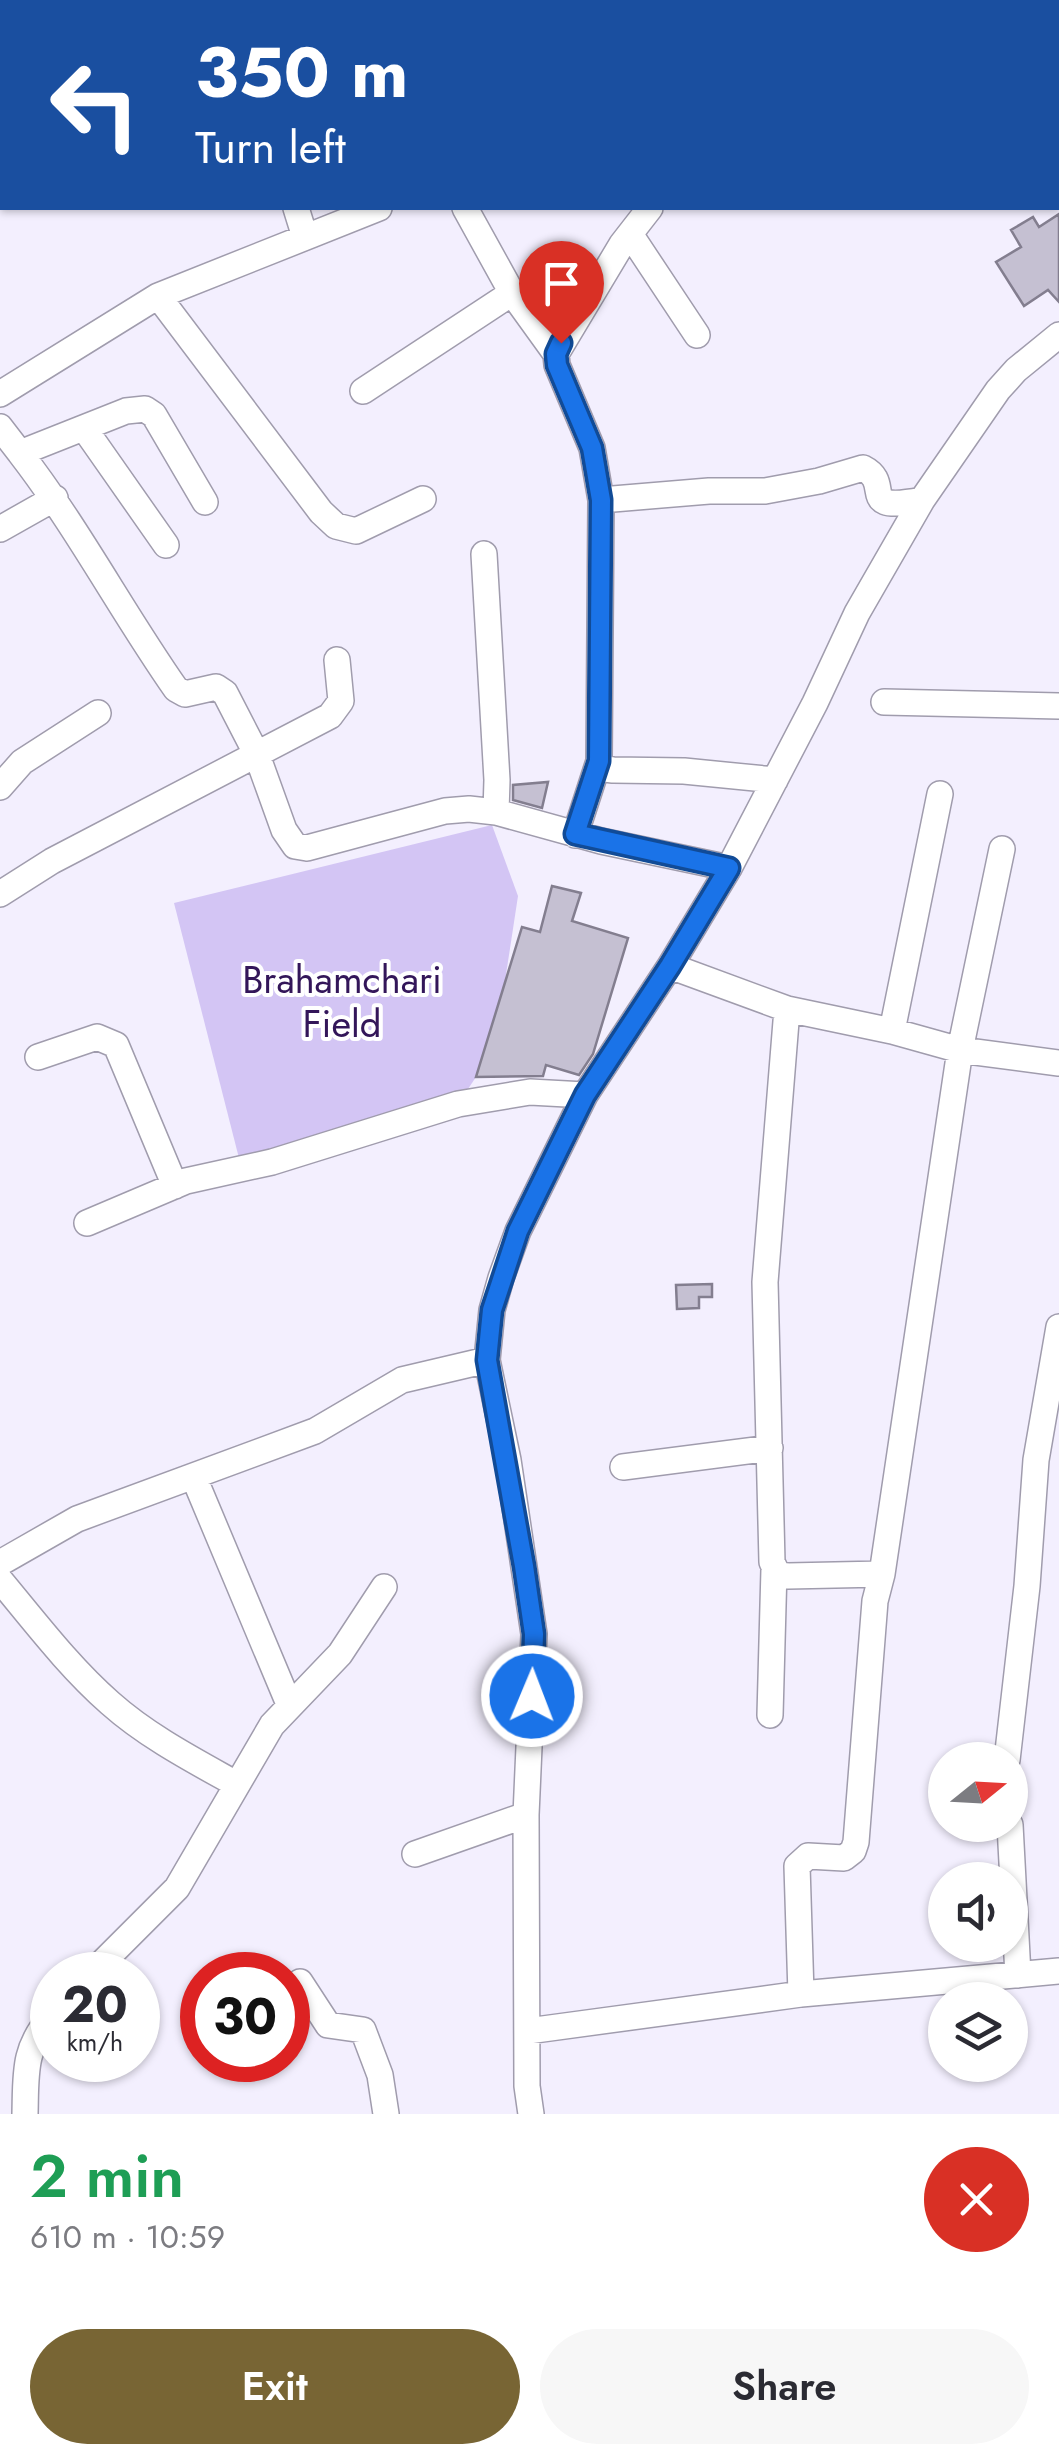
<!DOCTYPE html>
<html lang="en">
<head>
<meta charset="utf-8">
<style>
  :root { --surface:#fff; --page:#f7f7f7; --text:#2b2b33; --muted:#7c7c81; --accent:#786534 }
  body { margin:0; font-family:Jost,sans-serif; background:var(--page); color:var(--text); height:100vh; display:flex; flex-direction:column; font-size:38px; white-space:nowrap }
  * { box-sizing:border-box; margin:0 }
  p { font-size:32px; color:var(--muted) }
  .icon { flex:none; width:55px; height:55px; fill:none; stroke:currentColor; stroke-width:2; stroke-linecap:round; stroke-linejoin:round }
  .map { position:relative; height:2114px; overflow:hidden }
  .sheet { display:flex; flex-direction:column; background:var(--surface); flex:1 }
  .sheet>* { flex:none }
  .guide { position:absolute; left:0px; top:0px; width:1060px; height:210px; box-shadow:0 2px 8px #0004; background:#1a4fa0; color:#fff; overflow:hidden }
  .needle { width:65px; rotate:72deg }
  .fabs { position:absolute; left:928px; top:1742px; display:grid; gap:20px }
  .fabs a { display:grid; place-items:center; width:100px; height:100px; border-radius:50%; background:var(--surface); box-shadow:0 2px 8px #0004; font-size:50px }
  .speed { position:absolute; left:30px; top:1952px; display:flex; gap:20px; font-size:50px; font-weight:700; text-align:center }
  .speed>* { display:grid; place-content:center; width:130px; height:130px; border-radius:50%; background:var(--surface); box-shadow:0 2px 8px #0004; line-height:1 }
  .speed small { font-size:25px; font-weight:400 }
  .speed .limit { border:15px solid #d22; background:#fff; color:#111 }
  .pin { position:absolute; display:grid; place-items:center; width:85px; height:85px; color:#fff; margin:-102px -42px; border-radius:50% 50% 50% 0; rotate:-45deg; box-shadow:0 0 10px #0007 }
  .pin .icon { rotate:45deg }
  .me { position:absolute; width:110px; margin:-55px; rotate:1deg; stroke-linejoin:round; filter:drop-shadow(0 0 8px #0008) }
  .turn { display:flex; align-items:center; gap:35px; height:210px; padding:0 30px; font-size:45px }
  .turn .icon { width:130px; height:130px; stroke-width:2.5 }
  .turn b { display:block; font-size:70px; line-height:85px }
  .round { display:grid; place-items:center; flex:none; width:105px; height:105px; border-radius:52px; background:var(--page) }
  .summary { display:flex; align-items:center; justify-content:space-between; height:170px; padding:0 30px }
  h1 { font-size:60px; font-weight:600; line-height:75px; color:#1e9e55 }
  .primary-button { display:flex; gap:20px; margin-top:auto; padding:20px 30px }
  .primary-button a { flex:1; height:115px; border-radius:60px; background:var(--accent); color:#fff; font-size:40px; font-weight:600; line-height:115px; text-align:center }
  .primary-button a+a { background:var(--page); color:var(--text) }
  .map>svg:first-child { display:block }
  .green { fill:#d3c5f4 }
  .building { fill:#c5c0d2; stroke:#837e8f; stroke-width:2.5 }
  .lines { fill:none; stroke-linecap:round; stroke-linejoin:round }
  .minor-casing { stroke:#a09cad; stroke-width:28 }
  .minor { stroke:#fff; stroke-width:25 }
  .route-casing { stroke:#114b97; stroke-width:25 }
  .route { stroke:#1a73e8; stroke-width:18 }
  .labels { text-anchor:middle; stroke-width:8; stroke-linejoin:round; paint-order:stroke }
  .park-label { font-size:38px; fill:#331659; stroke:#fff }
</style>
</head>
<body>
<div class="map">
<svg width="1059" height="2114" viewBox="0 0 1059 2114">
  <rect width="100%" height="100%" fill="#f3effe"/>
  <path class="green" d="M492,825L518,896L505,981L476,1077L458,1104L242,1170L174,903Z"/>
  <path class="building" d="M1059,214V302L1048,290L1024,306L996,262L1021,247L1011,230L1033,217L1039,227Z
    M548,782L542,808L513,800V785Z
    M552,886L581,893L572,921L628,938L593,1054L579,1075L546,1065L543,1076L476,1077L522,927L540,932Z
    M712,1284V1297H699V1308L677,1309L676,1285Z"/>
  <g class="lines">
    <g class="minor-casing">
      <path id="minor" d="M361,0L362,2
        M770,0L771,2
        M499,2L503,0
        M802,2L808,0
        M0,49L2,50
        M0,194L2,193
        M296,208L305,237
        M465,208L512,293L556,354
        M650,208L622,244L556,354L557,365L592,448L601,500L599,761L605,769L613,770L684,771L775,780
        M630,234L697,335
        M158,296L321,512L336,526L356,531L423,499
        M363,391L512,293
        M0,394L158,296L379,208
        M0,427L20,453L126,411L145,409L154,415L205,502
        M84,428L166,545
        M20,453C78,528 122,612 176,689L185,694L216,687L225,693L257,755L284,830L295,846L307,848L445,811L469,809L496,812L601,841L729,868
        M601,500L709,491H765L819,481L863,468C895,484 854,513 922,500
        M0,529L55,498
        M484,554L497,780L496,812
        M884,702L1059,706
        M0,787L22,762L98,713
        M575,835L599,761
        M0,894L52,861L330,716L341,701L337,660
        M670,966L787,1009L892,1031L960,1050L1059,1063
        M787,1009L765,1282L772,1562L778,1575L788,1576L882,1574L960,1050L1002,849
        M892,1031L940,794
        M38,1057L97,1037L116,1045L175,1186
        M87,1223L186,1181L272,1162L458,1104L530,1092L585,1095
        M623,1467L770,1448
        M198,1487L289,1704
        M0,1563L77,1519L315,1431L402,1380L487,1360
        M0,1580C35,1622 69,1667 110,1703C147,1736 193,1760 236,1784
        M770,1715L774,1569
        M1007,1760L1027,1586L1036,1460L1059,1327
        M1010,1825L1018,1975
        M415,1854L526,1815
        M90,1975L177,1888L272,1725L340,1654L384,1587
        M300,1982L328,2025L363,2030L380,2075L386,2114
        M801,1994L797,1866L808,1856L844,1858L853,1851L856,1842L875,1601L882,1574
        M528,2031L801,1994L1059,1971
        M25,2114C26,2073 23,2048 52,2016
        M531,2114L527,2086L526,1815L534,1634L508,1460L487,1360L492,1310L501,1278L518,1231L585,1095L670,966L729,868L815,703L857,613L922,500L998,390L1016,370L1059,335"/>
    </g>
    <use href="#minor" class="minor"/>
  </g>
  <g class="lines">
    <g class="route-casing">
      <path id="route" d="M532,1696L534,1634L524,1566L487,1360L492,1310L518,1231L585,1095L670,966L729,868L575,834L599,761L601,500L592,448L557,365L556,354L561,343"/>
    </g>
    <use href="#route" class="route"/>
  </g>
  <g class="labels">
    <g class="park-label">
      <text x="342" y="993">Brahamchari<tspan x="342" dy="44">Field</tspan></text>
    </g>
  </g>
</svg>
<div class="fabs">
<a><svg class="needle" viewBox="-14 -14 28 28"><path d="M0-13l5 13h-10z" fill="#e53935"/><path d="M0 13l5-13h-10z" fill="#7c7c81"/></svg></a>
<a><svg class="icon" aria-label="sound" viewBox="0 0 24 24"><path d="M4 9h4l5-4v14l-5-4H4zM17 9q2 3 0 6"/></svg></a>
<a><svg class="icon" aria-label="layers" viewBox="0 0 24 24"><path d="M12 4l9 5-9 5-9-5zM3 14l9 5 9-5"/></svg></a>
</div>
<div class="speed"><div>20<small>km/h</small></div><div class="limit">30</div></div>
<div class="pin" style="left:561px;top:343px;background:#d93025"><svg class="icon" aria-label="arrive" viewBox="0 0 24 24"><path d="M6 21V4h12l-3 4 3 4H6"/></svg></div>
<svg class="me" style="left:532px;top:1696px" viewBox="-20 -20 40 40"><circle r="17" fill="#1a73e8" stroke="#fff" stroke-width="3"/><path d="M0-11L8 9 0 5-8 9z" fill="#fff"/></svg>
<div class="guide">
<div class="turn"><svg class="icon" aria-label="left" viewBox="0 0 24 24"><path d="M17 20v-9H6M10 6l-5 5 5 5"/></svg><div><b>350 m</b>Turn left</div></div>
</div>
</div>
<section class="sheet">
<div class="summary"><div><h1>2 min</h1><p>610 m · 10:59</p></div><a class="round" style="background:#d93025;color:#fff"><svg class="icon" aria-label="close" viewBox="0 0 24 24"><path d="M6 6l12 12M18 6L6 18"/></svg></a></div>
<div class="primary-button"><a>Exit</a><a>Share</a></div>
</section>
</body>
</html>
